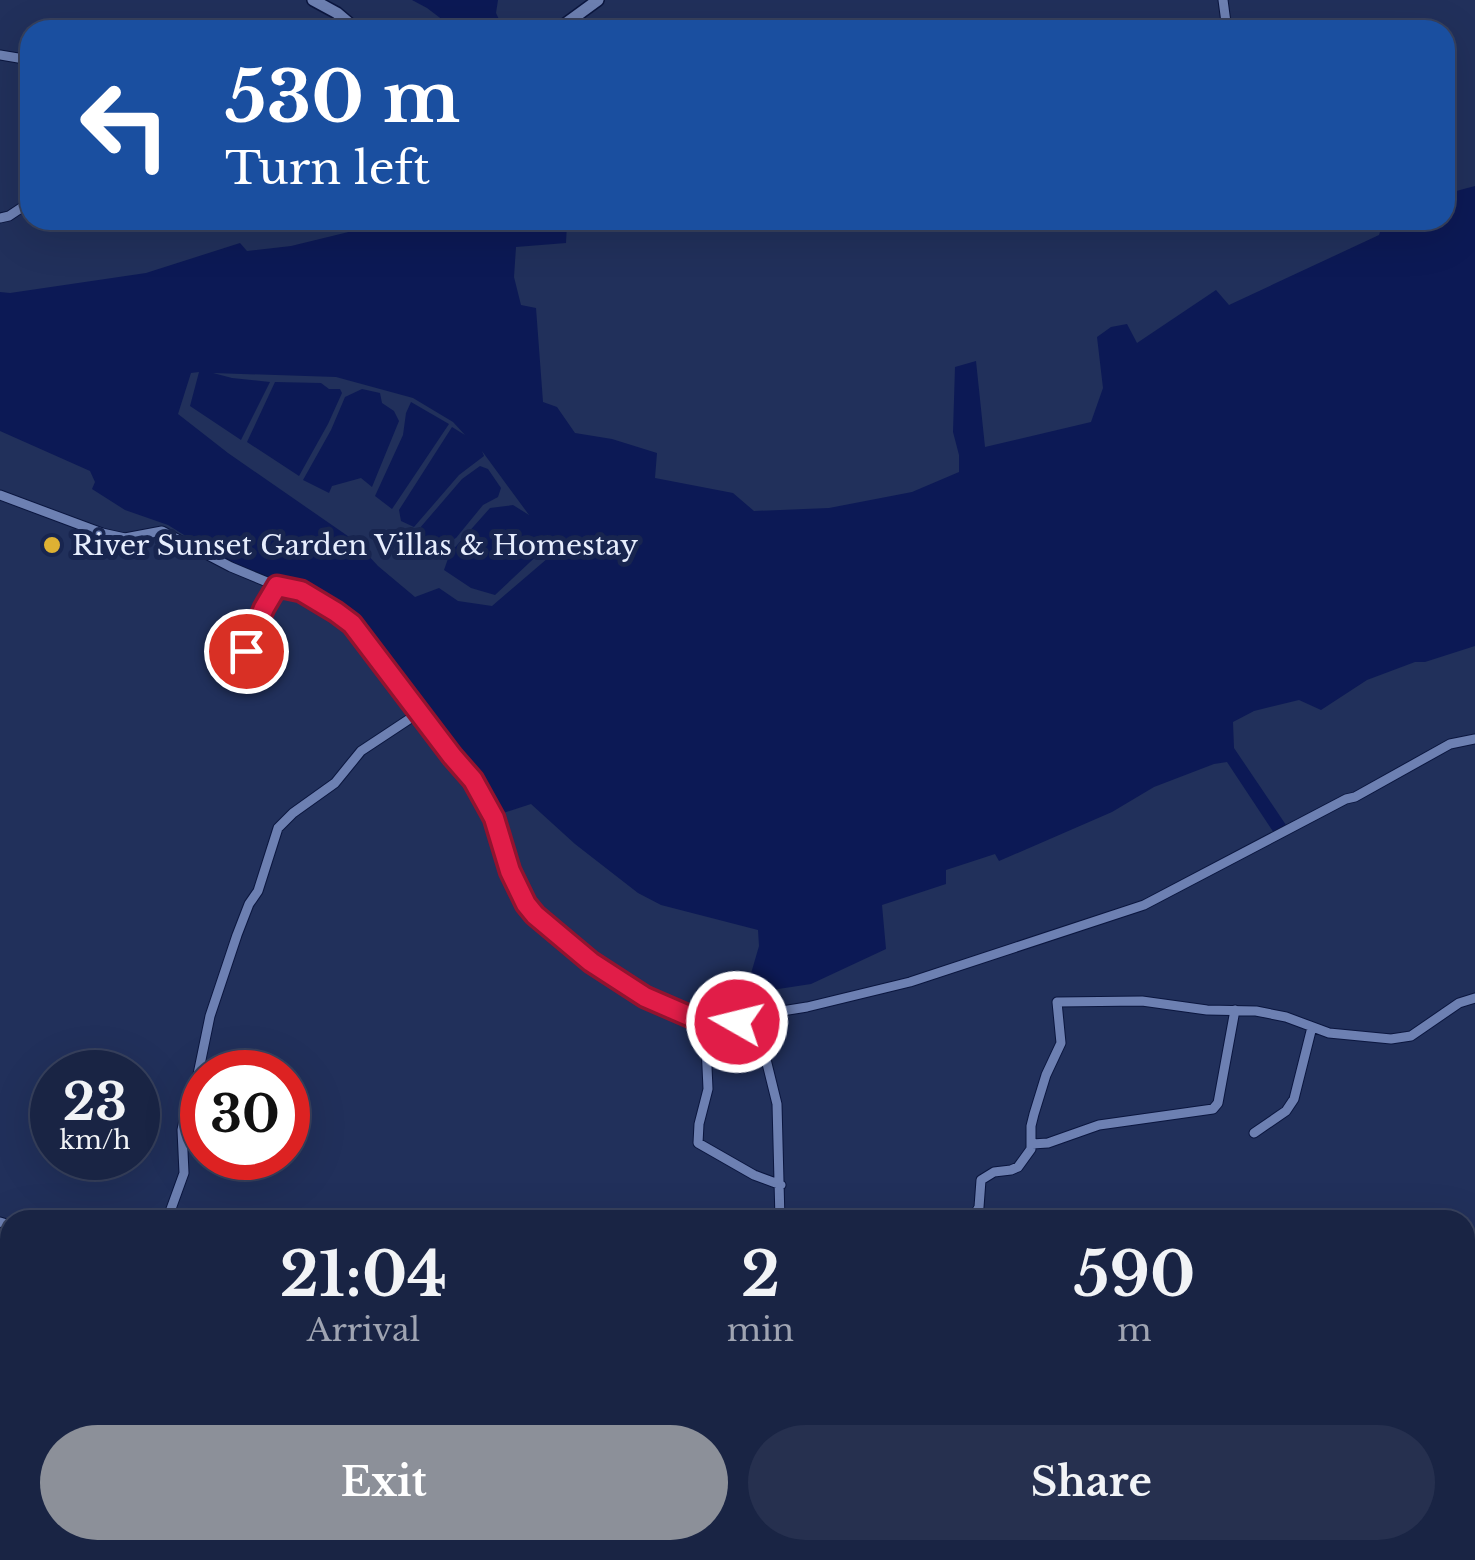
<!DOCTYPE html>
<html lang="en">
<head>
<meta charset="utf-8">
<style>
  :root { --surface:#192444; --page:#26304f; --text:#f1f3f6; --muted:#9fa4b2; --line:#37415d; --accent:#8c9099 }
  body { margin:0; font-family:"Libre Baskerville",serif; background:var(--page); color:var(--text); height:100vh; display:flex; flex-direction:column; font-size:38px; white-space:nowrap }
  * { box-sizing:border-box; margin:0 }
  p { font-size:32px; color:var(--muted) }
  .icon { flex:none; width:55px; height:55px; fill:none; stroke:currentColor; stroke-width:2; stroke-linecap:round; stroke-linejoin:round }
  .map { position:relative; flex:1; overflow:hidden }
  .side { position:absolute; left:0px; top:1210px; width:1475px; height:350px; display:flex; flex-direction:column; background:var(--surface); border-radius:30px 30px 0 0; box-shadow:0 10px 40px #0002,0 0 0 2px var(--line) }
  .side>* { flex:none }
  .guide { position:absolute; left:20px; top:20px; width:1435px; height:210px; border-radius:30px; box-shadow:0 10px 40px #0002,0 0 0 2px var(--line); background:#1a4fa0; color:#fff; overflow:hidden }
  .speed { position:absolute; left:30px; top:1050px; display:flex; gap:20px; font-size:50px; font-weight:700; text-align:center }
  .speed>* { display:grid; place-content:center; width:130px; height:130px; border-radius:50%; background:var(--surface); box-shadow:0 10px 40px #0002,0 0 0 2px var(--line); line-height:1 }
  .speed small { font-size:25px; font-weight:400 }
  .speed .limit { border:15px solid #d22; background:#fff; color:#111 }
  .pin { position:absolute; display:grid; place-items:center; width:85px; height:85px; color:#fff; margin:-42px; border:5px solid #fff; border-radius:50%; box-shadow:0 2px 10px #0007 }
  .me { position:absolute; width:110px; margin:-55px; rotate:278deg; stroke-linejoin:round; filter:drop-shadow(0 0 8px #0008) }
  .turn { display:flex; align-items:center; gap:35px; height:210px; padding:0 40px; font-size:45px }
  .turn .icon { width:130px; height:130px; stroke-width:2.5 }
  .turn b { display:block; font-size:70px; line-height:85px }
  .eta { display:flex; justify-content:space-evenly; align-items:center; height:170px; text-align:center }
  .eta b { font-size:60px; font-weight:800; line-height:70px }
  .button { display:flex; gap:20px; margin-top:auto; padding:20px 40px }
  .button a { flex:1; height:115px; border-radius:60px; background:var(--accent); color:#fff; font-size:40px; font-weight:800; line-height:115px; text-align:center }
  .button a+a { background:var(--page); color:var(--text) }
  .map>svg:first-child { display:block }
  .green { fill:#73322b }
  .water { fill:#0c1955; fill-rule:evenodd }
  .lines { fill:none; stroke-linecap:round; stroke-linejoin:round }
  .minor-casing { stroke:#0b163f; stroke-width:11 }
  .tertiary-casing { stroke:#0b163f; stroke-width:14 }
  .secondary-casing { stroke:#0b163f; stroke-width:15 }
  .minor { stroke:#6d80b2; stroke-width:9 }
  .tertiary { stroke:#6d80b2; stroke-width:11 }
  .secondary { stroke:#6d80b2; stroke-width:12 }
  .route-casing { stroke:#92132f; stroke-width:25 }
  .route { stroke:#e11d48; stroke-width:18 }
  .poi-dot { fill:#deb133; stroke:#18254f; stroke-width:4 }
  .labels { text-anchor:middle; stroke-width:10; stroke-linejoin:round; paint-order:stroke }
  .poi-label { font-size:28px; fill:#e6edfd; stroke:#18254f; text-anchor:start }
</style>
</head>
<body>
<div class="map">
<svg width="1475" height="1560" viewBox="0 0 1475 1560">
  <rect width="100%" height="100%" fill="#21305b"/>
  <path class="green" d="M1465,1427H1475V1560H1372L1377,1550H1465Z"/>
  <path class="water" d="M412,0H498L496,13L504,30H456L427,8Z
    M1475,186V646L1425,662H1415L1367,680L1321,710L1299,700L1254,711L1233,722L1234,748L1286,825L1274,833L1227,762L1214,764L1154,787L1112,812L999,861L995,854L946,870V884L882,905L886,949L811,984L745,994L759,946L758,930L661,905L638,893L575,844L531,804L500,814L421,705L354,620L336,604L310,589L254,574L213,553L168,525L125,510L92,489L95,482L90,471L0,431V292L10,293L146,273L240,243L247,251L291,246L365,228L384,230L407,220H570L567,223L566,243L516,247L514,277L521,305L536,308L543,402L557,407L575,433L612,439L657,453L655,478L733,493L754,511L829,508L912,492L959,472V455L953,432L955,367L976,361L985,447L1091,422L1103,388L1097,337L1111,327L1127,324L1137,343L1216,290L1229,305L1379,235L1384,220H1445V194ZM199,372L190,406L241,440L270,382L232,378L213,373L336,377L413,398L453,422L465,435L452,427L399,510L401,521L414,527L459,475L484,456L482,451L529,515L513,505L490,508L450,553L444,570L471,588L495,595L545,548L547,537L552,543L548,558L492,606L458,601L439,588L415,597L378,566L355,541L228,453L178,414L191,373Z
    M275,382L321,383L329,389H340L342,393L328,424L299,476L247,442Z
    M362,389L380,393L382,403L394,411L399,421L372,487L361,478L332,486L329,493L303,480L331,430L345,397Z
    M411,402L449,424L392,509L375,496L403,435L406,413Z
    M480,466L488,469L501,488L498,497L483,505L456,538L430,551L424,549L419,529L462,479Z"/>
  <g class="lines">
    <g class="minor-casing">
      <path id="minor" d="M1223,0L1227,30
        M0,55L30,60
        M0,218L9,216L30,202
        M0,495L102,533L125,538L162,531L231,567L284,589L301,591L336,612L352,625L452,756L473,780L495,818L510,871L527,904L535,915L591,962L611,975L645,997L705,1023L749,1021L782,1011L807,1007L910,982L1144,905L1346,799L1355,797L1450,744L1475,739
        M246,651L264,608L277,586
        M749,1021L761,1039L777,1104L780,1220
        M705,1023L708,1089L699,1124L698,1143L754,1175L781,1185
        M1254,1133L1286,1111L1294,1099L1312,1027
        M1032,1144L1048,1143L1099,1125L1213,1109L1218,1103L1235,1010
        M167,1220L184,1173L182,1130L185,1115L196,1084L210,1016L237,935L249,904L258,891L278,828L293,813L335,783L361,751L420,712
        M972,1220L979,1207L981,1180L994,1172L1011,1170L1018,1167L1031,1149V1126L1034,1114L1046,1075L1061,1043L1057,1002L1142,1001L1207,1010L1256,1011L1286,1017L1329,1033L1391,1039L1411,1036L1459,1003L1475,998
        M0,1222L10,1225
        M1465,1252H1475
        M1465,1422H1475
        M0,1429L10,1377
        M0,1529L10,1531
        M78,1550L113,1560
        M280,1550L293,1553L303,1550
        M1266,1550L1278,1560
        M33,1560L35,1550
        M65,1560L68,1550
        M625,1560L636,1550
        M1241,1560L1253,1550
        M1364,1560L1368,1550"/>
    </g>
    <g class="tertiary-casing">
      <path id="tertiary" d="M313,0L337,13L357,30
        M557,30L598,0"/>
    </g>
    <g class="secondary-casing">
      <path id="secondary" d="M0,1266L10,1269
        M0,1280L10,1282
        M460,1550L469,1560
        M479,1550L487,1560"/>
    </g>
    <use href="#minor" class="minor"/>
    <use href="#tertiary" class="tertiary"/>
    <use href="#secondary" class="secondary"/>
  </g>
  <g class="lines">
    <g class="route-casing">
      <path id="route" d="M246,651L264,608L277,586L301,591L336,612L352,624L452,756L473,780L494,818L510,871L526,904L535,915L591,962L645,997L705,1023L737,1022"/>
    </g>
    <use href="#route" class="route"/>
  </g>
  <circle class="poi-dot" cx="52" cy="545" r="10"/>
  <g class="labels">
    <g class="poi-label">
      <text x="72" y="555">River Sunset Garden Villas &amp; Homestay</text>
    </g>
  </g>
</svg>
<div class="speed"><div>23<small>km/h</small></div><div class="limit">30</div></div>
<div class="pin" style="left:246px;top:651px;background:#d93025"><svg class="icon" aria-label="arrive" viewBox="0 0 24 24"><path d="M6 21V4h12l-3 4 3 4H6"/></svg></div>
<svg class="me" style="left:737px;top:1022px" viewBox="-20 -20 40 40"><circle r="17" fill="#e11d48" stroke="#fff" stroke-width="3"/><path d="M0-11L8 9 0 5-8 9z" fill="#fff"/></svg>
<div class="guide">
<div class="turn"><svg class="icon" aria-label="left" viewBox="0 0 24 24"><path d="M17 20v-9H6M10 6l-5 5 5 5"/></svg><div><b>530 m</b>Turn left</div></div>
</div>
<section class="side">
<div class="eta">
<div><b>21:04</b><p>Arrival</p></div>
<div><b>2</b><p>min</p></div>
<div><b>590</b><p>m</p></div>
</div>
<div class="button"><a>Exit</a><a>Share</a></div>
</section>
</div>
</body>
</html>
